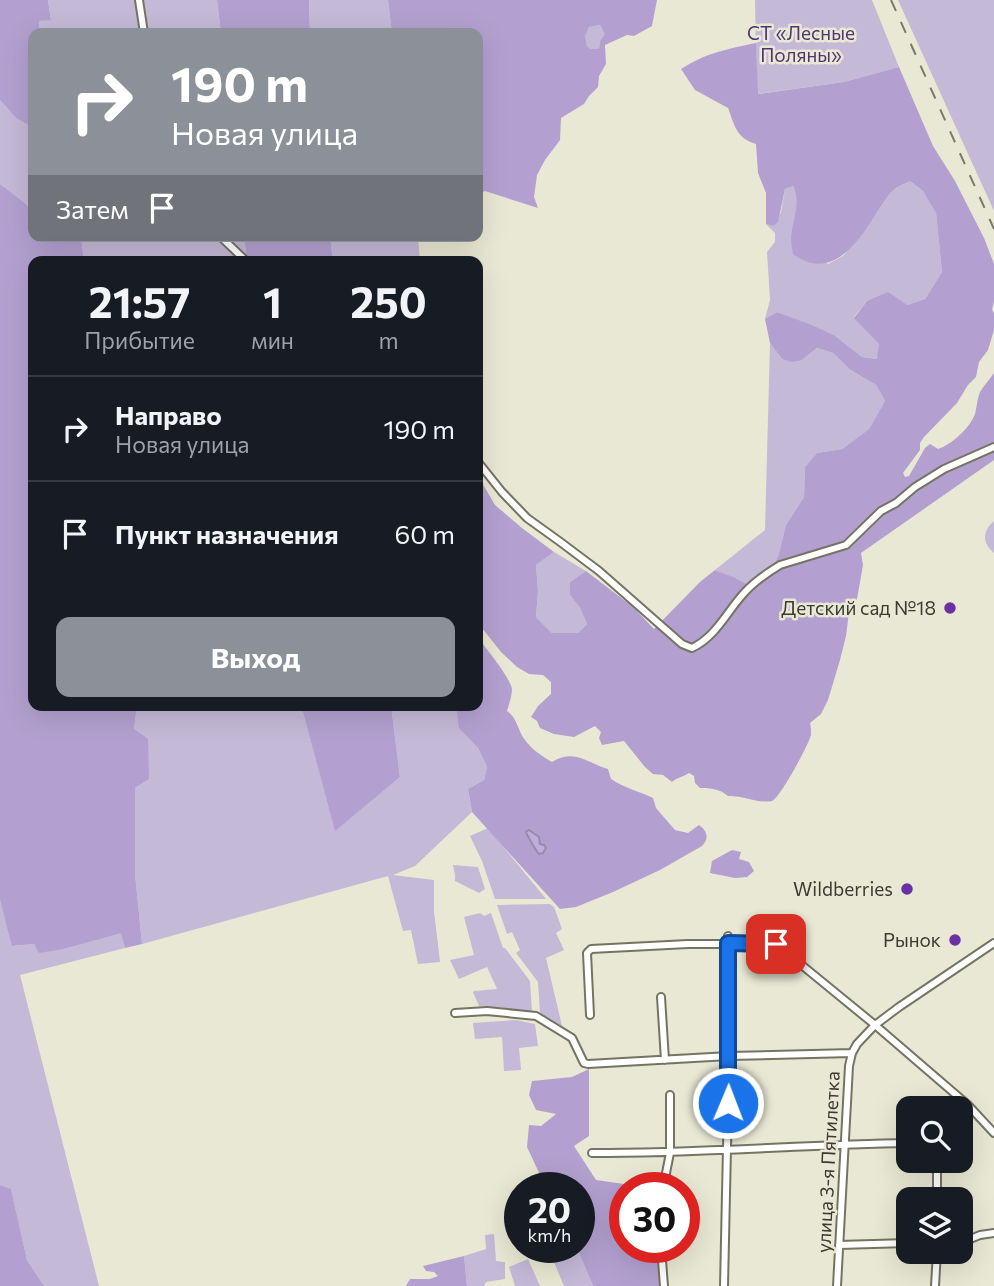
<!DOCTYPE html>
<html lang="ru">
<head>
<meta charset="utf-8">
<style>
  :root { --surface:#171b24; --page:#20242c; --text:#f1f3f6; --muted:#9ea1a6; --line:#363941; --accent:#8c9099 }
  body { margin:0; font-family:Commissioner,sans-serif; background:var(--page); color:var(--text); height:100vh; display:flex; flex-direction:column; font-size:26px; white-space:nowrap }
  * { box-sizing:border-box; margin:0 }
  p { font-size:23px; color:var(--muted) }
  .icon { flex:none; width:38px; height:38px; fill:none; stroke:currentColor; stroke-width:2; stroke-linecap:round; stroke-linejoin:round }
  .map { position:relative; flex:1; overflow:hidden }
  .details { position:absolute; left:28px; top:256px; width:455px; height:455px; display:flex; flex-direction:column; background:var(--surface); border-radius:14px; box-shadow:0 7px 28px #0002 }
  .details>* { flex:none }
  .guide { position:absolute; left:28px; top:28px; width:455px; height:214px; border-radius:14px; box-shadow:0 7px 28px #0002; background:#8c9099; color:#fff; overflow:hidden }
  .controls { position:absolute; left:896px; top:1096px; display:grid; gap:14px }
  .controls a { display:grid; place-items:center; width:77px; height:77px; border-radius:14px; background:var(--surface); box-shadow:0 7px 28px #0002; font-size:35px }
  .speed { position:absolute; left:504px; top:1172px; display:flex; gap:14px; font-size:35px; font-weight:700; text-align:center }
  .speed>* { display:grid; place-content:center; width:91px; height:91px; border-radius:50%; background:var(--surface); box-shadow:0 7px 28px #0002; line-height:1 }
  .speed small { font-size:18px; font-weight:400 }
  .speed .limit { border:10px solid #d22; background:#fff; color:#111 }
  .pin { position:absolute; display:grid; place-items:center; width:60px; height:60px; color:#fff; margin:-30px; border-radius:14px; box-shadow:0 4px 10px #0006 }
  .me { position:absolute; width:77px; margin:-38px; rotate:1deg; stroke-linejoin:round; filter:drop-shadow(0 0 5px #0008) }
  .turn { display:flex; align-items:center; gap:24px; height:147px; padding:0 28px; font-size:32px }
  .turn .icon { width:91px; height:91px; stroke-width:2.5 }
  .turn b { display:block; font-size:49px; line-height:60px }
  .then { display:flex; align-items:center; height:66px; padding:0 28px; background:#0003; gap:14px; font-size:26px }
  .eta { display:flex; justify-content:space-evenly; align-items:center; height:119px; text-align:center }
  .eta b { font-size:42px; font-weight:700; line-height:49px }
  .action { display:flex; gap:14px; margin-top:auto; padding:14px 28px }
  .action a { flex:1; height:80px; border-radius:14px; background:var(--accent); color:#fff; font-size:28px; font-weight:700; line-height:80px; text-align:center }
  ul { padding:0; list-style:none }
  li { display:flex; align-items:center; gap:21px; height:105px; padding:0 28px; border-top:2px solid var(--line) }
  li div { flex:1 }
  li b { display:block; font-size:26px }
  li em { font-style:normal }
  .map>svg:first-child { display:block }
  .green { fill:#c4b9d7 }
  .forest { fill:#b3a0d0; fill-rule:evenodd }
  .water { fill:#c0acdd; stroke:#988aaa; stroke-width:2 }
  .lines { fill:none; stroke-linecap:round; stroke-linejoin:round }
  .street-casing { stroke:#757462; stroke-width:10 }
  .street { stroke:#fff; stroke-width:6 }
  .rail { stroke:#7a796d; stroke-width:2; stroke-dasharray:12 12; stroke-linecap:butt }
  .route-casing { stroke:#114b97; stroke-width:18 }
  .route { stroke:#1a73e8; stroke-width:12 }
  .poi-dot { fill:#6b30a6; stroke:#e9e8d4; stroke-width:2.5 }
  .labels { text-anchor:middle; stroke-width:5; stroke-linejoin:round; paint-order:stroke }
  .park-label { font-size:19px; fill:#503571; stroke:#e9e8d4 }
  .poi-label { font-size:19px; fill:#3b3b33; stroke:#e9e8d4; text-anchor:end }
  .street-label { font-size:19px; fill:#3b3b33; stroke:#e9e8d4 }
</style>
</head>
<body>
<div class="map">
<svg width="994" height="1286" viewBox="0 0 994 1286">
  <rect width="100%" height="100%" fill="#e9e8d4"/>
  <path class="green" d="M48,0H217L221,33H40L39,21L51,19Z
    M309,0H388L392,33H310Z
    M755,0H872L899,67L844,82L757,94Z
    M898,0H994V211Z
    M600,25L606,34L600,41L599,50L591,49L587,46L584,36L589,27Z
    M0,100L16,118L33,128V211L25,203L0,184Z
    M910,181L923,191L936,212L942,272L925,299L907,305L867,301L854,317L879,344L878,359L862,357L834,335L777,312L765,319L770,300L767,252L775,242V233L766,224L773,226L781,212L785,189L793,186C801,201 795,223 791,239L828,264L843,256L867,228L891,191Z
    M81,236H244L247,261H84Z
    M330,236H418L420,261H333Z
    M770,343L782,359L802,360L817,348L833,353L849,369L876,385L885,401L869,429L842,449L817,453L805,467L804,497L786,525L779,553L773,569L751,586L734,577L715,570L765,530Z
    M994,521V553C982,543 982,531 994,521Z
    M554,552L586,571L570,582V595L580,608L587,624L578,633H552L536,617L538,592L536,565Z
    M137,705H301L335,830L400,777L391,705H456L460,728L478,748L487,767L484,780L468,789L472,812L415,866L393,875L434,880V911L440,962L418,964L411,930L403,931L388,876L142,944L135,873V788L149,779L134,729Z
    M488,828L546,899H495L482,861L470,836Z
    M453,865L478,867L485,889L479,893L455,881V875Z
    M0,900L13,946L34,944L64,949L122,932L125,948L20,975L99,1286H44L27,1260L11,1190L0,1185Z
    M550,904L554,907L562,929L556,933L564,950L546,958L562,1026L540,1013L538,982L516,953L520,950L512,932L507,934L497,905Z
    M480,913L484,916L491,913L503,948H505L530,981L532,1012L505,1009L503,1008L479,1006L473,992L474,991L497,989L487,967L459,979L450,960L474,955L464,917Z
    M516,1020L535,1024L538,1046L519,1048L521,1070L504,1071L502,1037L475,1039L473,1023Z
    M494,1234L496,1261L505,1262V1279L486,1282L484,1286H467L464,1256L486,1249L485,1235Z
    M548,1248H577L593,1286H564Z
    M528,1259L540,1286H515L509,1267Z"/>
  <path class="forest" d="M0,0H48L51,20L39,21L40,33H33V128L16,118L0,100Z
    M217,0H309L310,33H221Z
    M388,0H657L652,26L634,36L627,35L605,45L606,64L599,76L598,87L589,96L584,104L561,118L560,140L545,160L537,175L534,197L538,208L485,191L478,194V33H392ZM600,25L605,34L600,41L599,49H591L587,46L585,36L589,27Z
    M756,43L758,94L844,82L899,67L933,146L955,181L984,238L994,264V301L992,310L994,313V330L988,350L979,362L976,377L968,385L957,403L924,437L920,443V450L903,473L905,477L909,476L925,448L930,444L938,449C951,445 970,428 975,414C977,407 977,399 980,392C984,385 990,379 994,373V460L861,553L863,565L857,599L849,612L846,636L840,660L828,700L821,714L810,723C811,727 811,731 811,735C809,744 780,798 772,801C760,804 741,795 728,796C720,789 711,788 700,788L695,783L694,776L689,773C683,777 678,777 672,782L663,775L653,774L645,767L624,741L602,745L599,738L601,732L595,726L574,737L554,734L540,728L537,721L531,717L538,706L551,694V682L543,675L529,674L517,667L501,652L478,623V476L495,505L522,528L554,552L536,565L538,592L536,617L552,633H578L587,624L580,608L570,595V582L586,571L633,607L654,629L700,582L715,570L734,577L751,586L773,569L779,553L786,525L804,497L805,467L817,453L842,449L869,429L885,401L876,385L849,369L833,353L817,348L802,360L792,362L782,359L770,343L765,319L777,312L809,324L834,335L862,357L877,359L879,344L854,318L867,301L888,292L907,305L925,299L942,272L936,213L923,191L910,181C904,184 895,188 891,192C886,198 882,205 878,211C859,241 832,283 793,254C792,249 791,243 791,237C793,221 801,202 793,186L785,189L778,222L773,226L766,224V193L758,173L756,144C736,138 735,126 728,108L695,90L681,69C706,53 727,49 756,43Z
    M0,184L25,203L33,211V236H59L61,239L64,236H81L84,261H33V705H137L134,729L148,739L149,779L135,788V873L142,944L125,948L121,933L64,949L39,953L34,944L12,946L0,900Z
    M244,236H330L333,261H247Z
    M478,637C486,649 510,677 512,689C512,696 509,704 507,711C517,717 518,731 525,740C532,750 542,756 552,762C575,748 587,763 608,769L611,779C624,788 638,791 653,798L656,808L675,830L688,833L699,825C708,831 709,839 702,846L660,870L613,892L576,907L560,909L472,812L468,789L484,780L487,767L478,748L459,728L456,705H478Z
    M301,705H391L400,777L335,831Z
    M732,850L741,852L739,859L749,862L754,871L747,877L735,878L710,873L712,861Z
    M589,1069V1136L574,1146L596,1180L652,1188H625V1248H661L664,1286H593L577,1248H579V1188H550L541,1177L527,1147L529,1125L541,1126L556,1114L536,1110L529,1095L532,1081L572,1077Z
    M0,1185L11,1189L27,1260L44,1286H0Z
    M464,1256L467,1286H406L410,1279H430L438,1276L434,1272L426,1271L423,1266Z"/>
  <path class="water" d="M529,830L539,837L540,844L544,845L546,848L543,853L539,854C536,851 528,837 526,832Z"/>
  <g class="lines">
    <g class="street-casing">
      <path id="street" d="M139,0L144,33
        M220,236L246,261
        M478,462L502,492L527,518L559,541L599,571L682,644L692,648C716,637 727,611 745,592C755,581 767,573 780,565L846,545L881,511L896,503L915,487L944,469L994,447
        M661,997L665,1060
        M455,1013L487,1011L536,1016L572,1038L584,1063L588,1064L729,1056L852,1053
        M590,1015L587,953L591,949L688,944H776L875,1025L968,1105L994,1133
        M592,1153C698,1153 803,1145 908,1143
        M937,1160V1199
        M663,1188L670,1153V1095
        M961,1241L968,1240L980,1235L994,1233
        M839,1245L908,1243
        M661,1248L664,1286
        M724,1286L729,1056L728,936
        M837,1286L849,1066L852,1053L857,1044L875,1025L899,1007L994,943
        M935,1286L937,1251"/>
    </g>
    <use href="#street" class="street"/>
    <path class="rail" d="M891,0L994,229"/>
  </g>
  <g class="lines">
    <g class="route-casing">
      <path id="route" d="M728,1103V943L776,944"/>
    </g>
    <use href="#route" class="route"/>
  </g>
  <g class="poi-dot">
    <circle cx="950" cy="608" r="7"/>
    <circle cx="907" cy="889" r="7"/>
    <circle cx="955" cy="940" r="7"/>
  </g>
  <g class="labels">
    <g class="park-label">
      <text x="801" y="40">СТ «Лесные<tspan x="801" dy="22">Поляны»</tspan></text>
    </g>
    <g class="poi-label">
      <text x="936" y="615">Детский сад №18</text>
      <text x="893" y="896">Wildberries</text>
      <text x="941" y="947">Рынок</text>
    </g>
    <g class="street-label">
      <text transform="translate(828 1162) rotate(-87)" y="7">улица 3-я Пятилетка</text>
    </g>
  </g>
</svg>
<div class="controls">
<a><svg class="icon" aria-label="search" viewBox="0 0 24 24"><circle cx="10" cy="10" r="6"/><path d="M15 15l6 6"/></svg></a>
<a><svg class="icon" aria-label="layers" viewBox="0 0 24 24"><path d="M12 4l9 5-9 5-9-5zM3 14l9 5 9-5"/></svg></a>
</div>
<div class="speed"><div>20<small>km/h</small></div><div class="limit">30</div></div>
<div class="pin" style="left:776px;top:944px;background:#d93025"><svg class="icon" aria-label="arrive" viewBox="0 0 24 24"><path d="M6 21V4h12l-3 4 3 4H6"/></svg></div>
<svg class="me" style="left:728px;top:1103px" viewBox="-20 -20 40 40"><circle r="17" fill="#1a73e8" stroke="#fff" stroke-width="3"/><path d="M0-11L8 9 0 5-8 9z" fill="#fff"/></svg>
<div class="guide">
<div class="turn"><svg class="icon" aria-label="right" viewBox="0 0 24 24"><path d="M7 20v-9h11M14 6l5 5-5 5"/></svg><div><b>190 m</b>Новая улица</div></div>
<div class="then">Затем<svg class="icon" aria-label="arrive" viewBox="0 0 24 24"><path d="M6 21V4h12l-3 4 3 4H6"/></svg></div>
</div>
<section class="details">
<div class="eta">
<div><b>21:57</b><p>Прибытие</p></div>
<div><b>1</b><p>мин</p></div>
<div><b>250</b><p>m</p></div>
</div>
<ul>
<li><svg class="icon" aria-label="right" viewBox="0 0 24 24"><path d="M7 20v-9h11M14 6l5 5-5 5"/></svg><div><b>Направо</b><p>Новая улица</p></div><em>190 m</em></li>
<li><svg class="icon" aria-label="arrive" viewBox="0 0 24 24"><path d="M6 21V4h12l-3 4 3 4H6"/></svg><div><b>Пункт назначения</b></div><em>60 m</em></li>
</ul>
<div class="action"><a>Выход</a></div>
</section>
</div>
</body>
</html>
